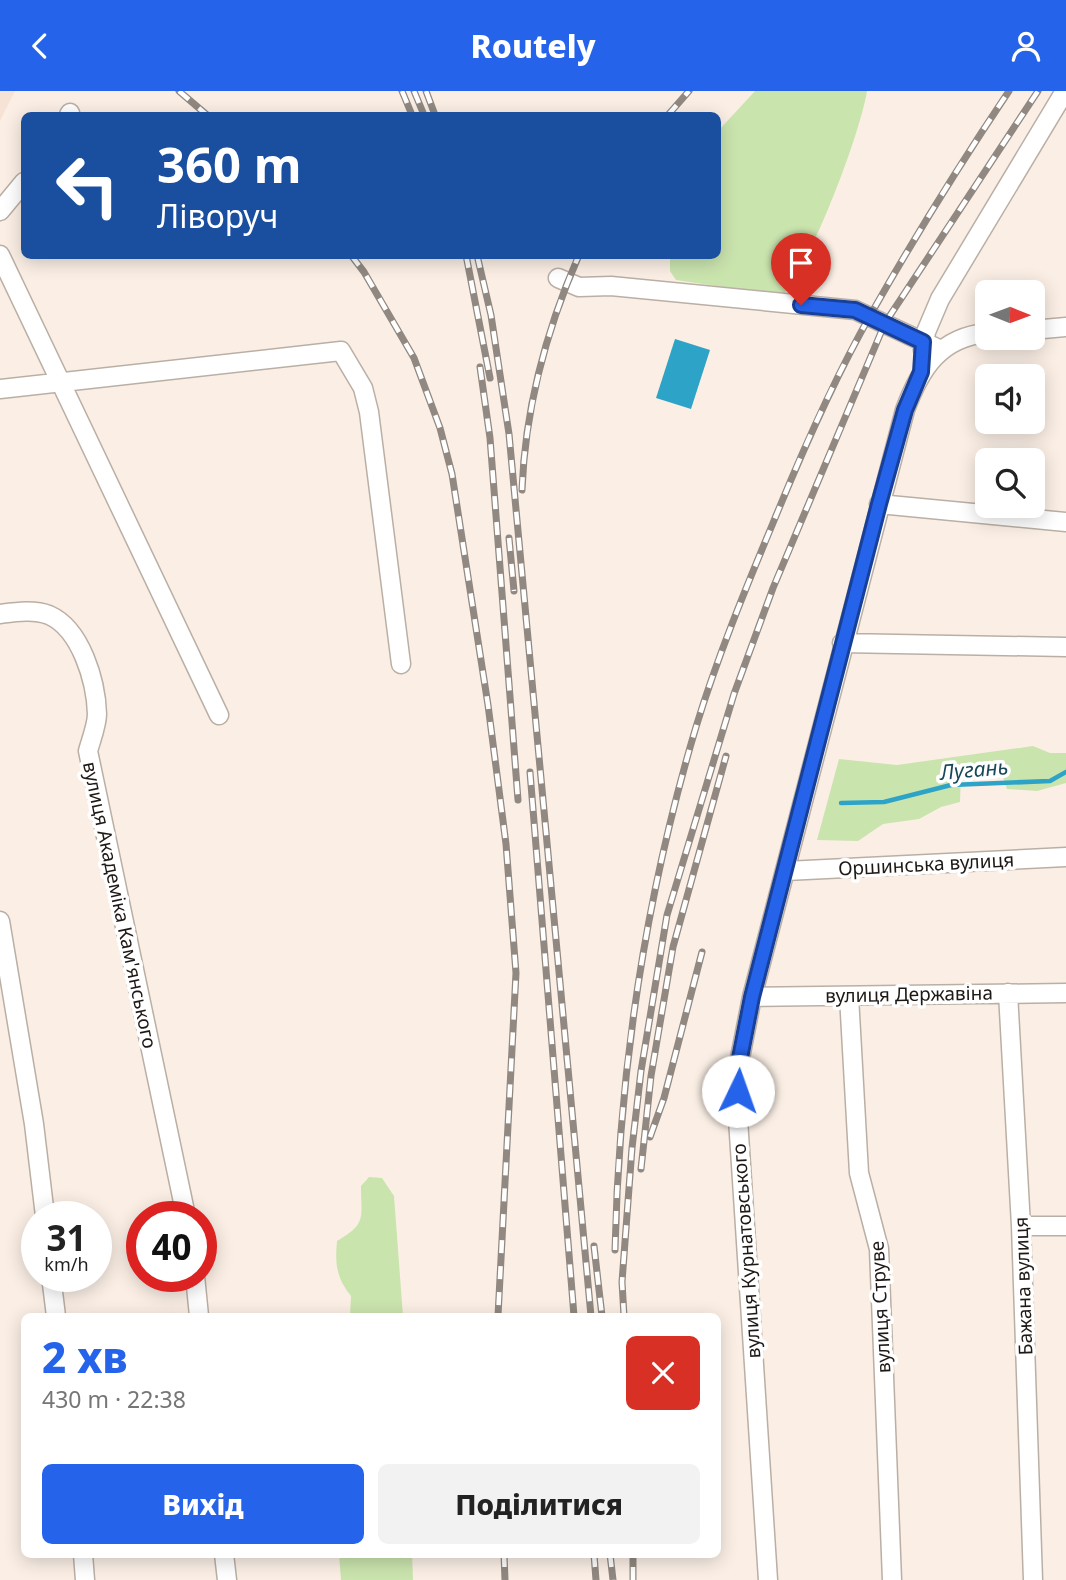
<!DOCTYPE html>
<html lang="uk">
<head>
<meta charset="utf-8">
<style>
  :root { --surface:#fff; --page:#f2f2f2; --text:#222; --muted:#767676; --accent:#2563eb }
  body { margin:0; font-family:"Noto Sans",sans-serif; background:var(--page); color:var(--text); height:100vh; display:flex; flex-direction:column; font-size:26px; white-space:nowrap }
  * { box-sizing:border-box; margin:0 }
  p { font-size:23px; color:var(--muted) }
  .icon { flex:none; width:38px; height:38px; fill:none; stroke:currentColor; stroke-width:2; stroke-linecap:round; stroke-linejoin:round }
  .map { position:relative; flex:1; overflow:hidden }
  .side { position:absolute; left:21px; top:1222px; width:700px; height:245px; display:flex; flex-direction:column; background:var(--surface); border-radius:10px; box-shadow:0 4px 18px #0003 }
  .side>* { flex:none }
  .banner { position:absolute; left:21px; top:21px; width:700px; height:147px; border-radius:10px; box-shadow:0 4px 18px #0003; background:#1a4fa0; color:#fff; overflow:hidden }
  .needle { width:46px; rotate:91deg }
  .buttons { position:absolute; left:975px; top:189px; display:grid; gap:14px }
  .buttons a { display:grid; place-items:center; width:70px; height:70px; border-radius:10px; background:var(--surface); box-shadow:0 4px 18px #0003; font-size:35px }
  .speed { position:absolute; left:21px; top:1110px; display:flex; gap:14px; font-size:35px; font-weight:700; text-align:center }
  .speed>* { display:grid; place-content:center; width:91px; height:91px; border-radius:50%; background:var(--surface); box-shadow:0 4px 18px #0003; line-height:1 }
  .speed small { font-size:18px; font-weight:400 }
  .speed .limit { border:10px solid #d22; background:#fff; color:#111 }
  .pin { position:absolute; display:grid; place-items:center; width:60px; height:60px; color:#fff; margin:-72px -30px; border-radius:50% 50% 50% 0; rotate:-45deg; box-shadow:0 0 7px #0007 }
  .pin .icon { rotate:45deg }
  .me { position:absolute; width:77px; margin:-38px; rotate:3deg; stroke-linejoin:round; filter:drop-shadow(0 0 5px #0008) }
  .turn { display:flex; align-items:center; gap:24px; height:147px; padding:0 21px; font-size:32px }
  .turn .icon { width:91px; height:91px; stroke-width:2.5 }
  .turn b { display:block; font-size:49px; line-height:60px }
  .round { display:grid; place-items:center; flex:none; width:74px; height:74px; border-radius:10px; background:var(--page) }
  .overview { display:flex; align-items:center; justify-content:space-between; height:119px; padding:0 21px }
  h1 { font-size:42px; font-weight:800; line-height:52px; color:var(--accent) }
  .button { display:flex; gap:14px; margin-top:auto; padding:14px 21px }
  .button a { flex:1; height:80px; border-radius:10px; background:var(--accent); color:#fff; font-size:28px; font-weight:800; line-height:80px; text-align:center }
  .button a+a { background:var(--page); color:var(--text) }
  header { display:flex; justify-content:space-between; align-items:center; height:91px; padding:0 21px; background:var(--accent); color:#fff; font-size:32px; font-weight:800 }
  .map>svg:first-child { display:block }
  .built { fill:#f6e3d5 }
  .green { fill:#cae4ae }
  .water { fill:#2da3c8 }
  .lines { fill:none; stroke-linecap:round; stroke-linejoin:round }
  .stream { stroke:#2da3c8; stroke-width:4.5 }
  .minor-casing { stroke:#baafa5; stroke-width:21 }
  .minor { stroke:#fff; stroke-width:18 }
  .rail-casing { stroke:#908881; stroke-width:7 }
  .rail { stroke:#fff; stroke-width:4.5; stroke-dasharray:13; stroke-linecap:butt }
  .route-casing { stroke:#184099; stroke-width:18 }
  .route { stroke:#2563eb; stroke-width:12 }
  .labels { text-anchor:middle; stroke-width:7; stroke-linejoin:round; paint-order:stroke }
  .street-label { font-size:19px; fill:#1e1916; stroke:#fff }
  .water-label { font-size:21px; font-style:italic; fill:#184858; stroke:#fff }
</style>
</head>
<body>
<header><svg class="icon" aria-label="back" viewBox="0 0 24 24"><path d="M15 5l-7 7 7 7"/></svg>Routely<svg class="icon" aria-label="person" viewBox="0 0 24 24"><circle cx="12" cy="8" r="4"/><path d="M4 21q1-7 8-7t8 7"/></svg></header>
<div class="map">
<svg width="1066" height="1489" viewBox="0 0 1066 1489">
  <rect width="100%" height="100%" fill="#fbefe5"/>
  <path class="built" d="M0,0H15L0,30Z"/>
  <path class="green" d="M755,0H867C860,44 811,173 782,205L676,189L670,180V165L718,164V40Z
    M1033,655L1050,662H1066V692L1037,700L1007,698L1001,681H961L960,711L941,716L919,728L883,733L858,750L817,749L839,668L897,674Z
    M369,1086L382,1087L394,1105L403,1225H350L351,1205C336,1186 335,1173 337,1150C367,1132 361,1128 361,1095Z
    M339,1463H412L413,1489H341Z"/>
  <path class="water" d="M675,248L710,259L691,318L656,307Z"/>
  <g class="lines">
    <path class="stream" d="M841,712L884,711L951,694L1050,690L1066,681"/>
    <g class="minor-casing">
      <path id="minor" d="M69,24L70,22
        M0,120L24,91
        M0,164L219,624
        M558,187L579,196L611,195L855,219L941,259
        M1032,239L1066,236
        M923,259L926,241L940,208L1065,0
        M0,298L341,260L363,297L369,321L401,573
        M879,413L1066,431
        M0,523C15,521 34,518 49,524C81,538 96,590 97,623C97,634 91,649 88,660L186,1125
        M842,552L1066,556
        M786,780L1066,766
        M0,830L34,1033L45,1125
        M1008,902L1021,1135L1033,1489
        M849,905L859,1082L879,1158L892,1489
        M752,906L1066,902
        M1021,1135H1066
        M51,1185L56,1225
        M195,1185L199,1225
        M83,1463L85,1489
        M224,1463L227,1489
        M768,1489L738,1028L739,972L752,906L905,319C920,278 940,246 987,242"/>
    </g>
    <use href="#minor" class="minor"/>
    <g class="rail-casing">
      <path id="rail" d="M179,0L207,24
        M402,0L412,24
        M414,0L424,24
        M426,0L435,24
        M668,24L689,0
        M351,164L364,181L414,267L440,337L452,383L488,614L506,753L516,882L498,1225
        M466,164L490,287
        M477,164L491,224L509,343L591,1225
        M480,276L490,347L518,709
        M522,399C525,319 547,237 579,164
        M509,447L514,500
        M530,681L574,1225
        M650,1046L664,1007L702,861
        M641,1078L651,985L673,856L726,665
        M594,1155L602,1225
        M615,1159C619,981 645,807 696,636C717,567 745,499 773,432C802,361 833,290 871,223C914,147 960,73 1009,0
        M624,1225L622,1191L632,1057L641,980L667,824L734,603L773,497L885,232L1038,0
        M504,1463L505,1489
        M594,1463L596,1489
        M610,1463L613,1489
        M633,1489V1463"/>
    </g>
    <use href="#rail" class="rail"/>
  </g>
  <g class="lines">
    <g class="route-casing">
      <path id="route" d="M738,1000L739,972L752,906L879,413L905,319L921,281L923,251L855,219L801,214"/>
    </g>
    <use href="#route" class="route"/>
  </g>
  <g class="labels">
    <g class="street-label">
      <text transform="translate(926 773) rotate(-3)" y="7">Оршинська вулиця</text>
      <text transform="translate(120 814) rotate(78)" y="7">вулиця Академіка Кам'янського</text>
      <text transform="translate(909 903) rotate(-1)" y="7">вулиця Державіна</text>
      <text transform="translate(746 1160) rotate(-94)" y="7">вулиця Курнатовського</text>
      <text transform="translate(1023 1195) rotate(-92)" y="7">Бажана вулиця</text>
      <text transform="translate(880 1216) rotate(-93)" y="7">вулиця Струве</text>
    </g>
    <g class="water-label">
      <text transform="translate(974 679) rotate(-5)" y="7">Лугань</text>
    </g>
  </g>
</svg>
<div class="buttons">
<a><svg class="needle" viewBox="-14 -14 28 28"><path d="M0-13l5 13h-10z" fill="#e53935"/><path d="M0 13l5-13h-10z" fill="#767676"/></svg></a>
<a><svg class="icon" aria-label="sound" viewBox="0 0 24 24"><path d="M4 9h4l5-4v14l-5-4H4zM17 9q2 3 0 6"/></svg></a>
<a><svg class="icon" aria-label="search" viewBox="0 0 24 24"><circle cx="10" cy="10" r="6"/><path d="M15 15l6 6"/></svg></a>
</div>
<div class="speed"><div>31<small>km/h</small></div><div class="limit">40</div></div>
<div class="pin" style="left:801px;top:214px;background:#d93025"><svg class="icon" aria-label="arrive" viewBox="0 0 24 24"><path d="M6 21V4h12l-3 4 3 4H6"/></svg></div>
<svg class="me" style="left:738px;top:1000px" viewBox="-20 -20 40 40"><circle r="19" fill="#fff"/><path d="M0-13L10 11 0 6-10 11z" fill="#2563eb"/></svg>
<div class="banner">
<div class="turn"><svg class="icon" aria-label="left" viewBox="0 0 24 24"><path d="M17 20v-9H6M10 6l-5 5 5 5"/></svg><div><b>360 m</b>Ліворуч</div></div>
</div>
<section class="side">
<div class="overview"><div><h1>2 хв</h1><p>430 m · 22:38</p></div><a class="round" style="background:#d93025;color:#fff"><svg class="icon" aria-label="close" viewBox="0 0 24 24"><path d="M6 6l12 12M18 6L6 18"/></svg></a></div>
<div class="button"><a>Вихід</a><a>Поділитися</a></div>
</section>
</div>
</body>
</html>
